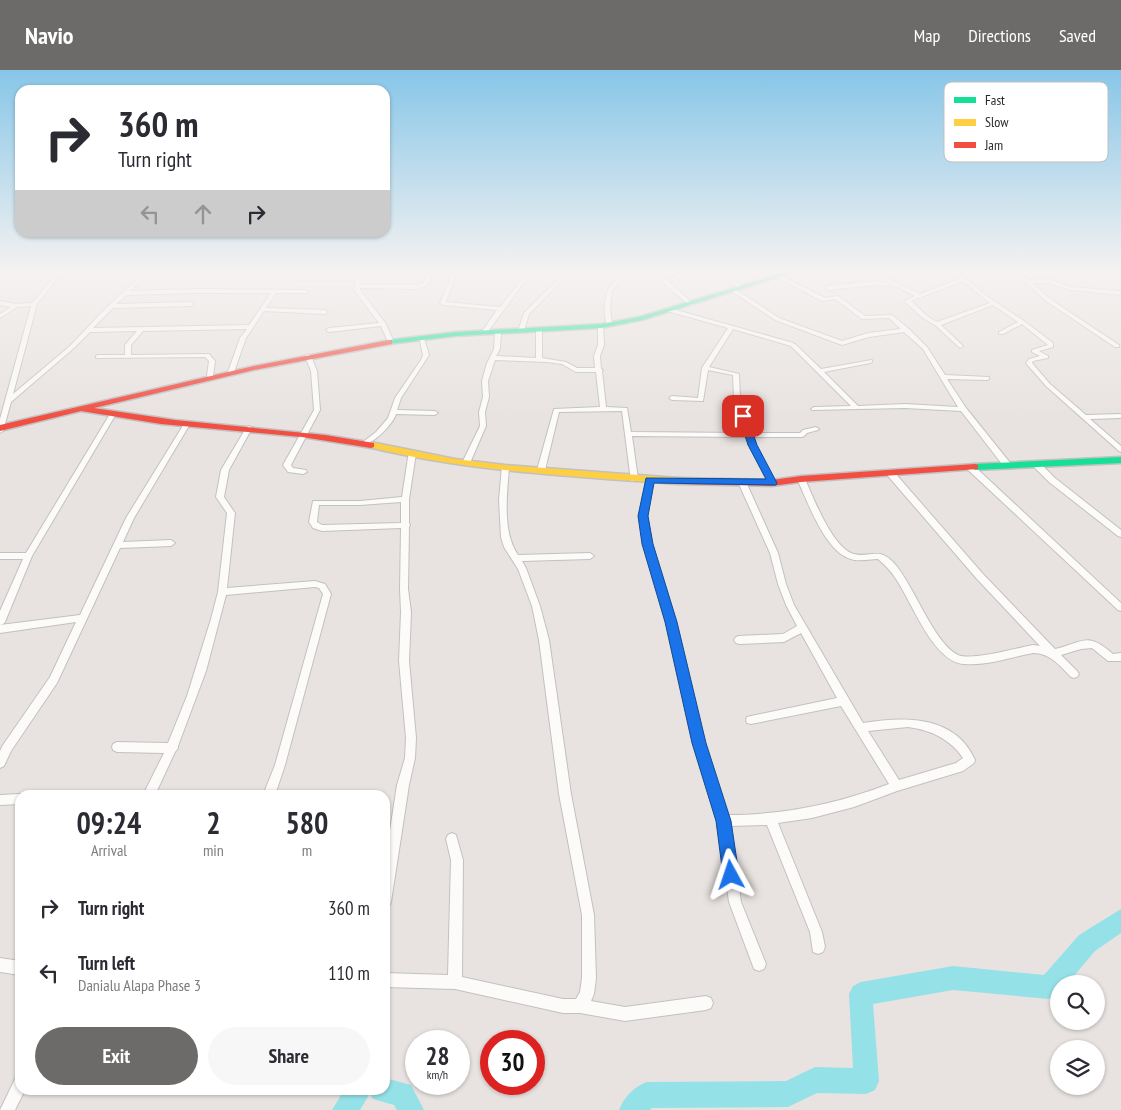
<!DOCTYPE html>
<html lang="en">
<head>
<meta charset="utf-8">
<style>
  :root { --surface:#fff; --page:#f7f7f7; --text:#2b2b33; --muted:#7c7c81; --accent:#6c6b6a }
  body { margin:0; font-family:"PT Sans Narrow",sans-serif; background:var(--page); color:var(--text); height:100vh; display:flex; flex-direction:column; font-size:19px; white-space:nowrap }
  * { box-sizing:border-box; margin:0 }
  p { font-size:16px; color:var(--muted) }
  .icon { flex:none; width:28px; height:28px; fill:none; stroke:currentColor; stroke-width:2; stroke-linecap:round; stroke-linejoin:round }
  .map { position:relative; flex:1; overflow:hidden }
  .sheet { position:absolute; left:15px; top:720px; width:375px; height:305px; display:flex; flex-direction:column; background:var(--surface); border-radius:15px; box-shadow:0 1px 4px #0004 }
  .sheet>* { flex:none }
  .top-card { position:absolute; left:15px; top:15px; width:375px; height:152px; border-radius:15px; box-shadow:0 1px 4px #0004; background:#fff; color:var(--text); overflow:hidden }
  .buttons { position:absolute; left:1050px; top:905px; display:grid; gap:10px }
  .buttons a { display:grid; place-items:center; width:55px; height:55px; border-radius:50%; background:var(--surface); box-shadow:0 1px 4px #0004; font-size:25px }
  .speed { position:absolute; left:405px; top:960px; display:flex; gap:10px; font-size:25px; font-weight:700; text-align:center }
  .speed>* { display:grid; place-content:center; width:65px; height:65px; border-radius:50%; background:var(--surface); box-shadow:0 1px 4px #0004; line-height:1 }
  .speed small { font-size:12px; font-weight:400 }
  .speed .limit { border:8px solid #d22; background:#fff; color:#111 }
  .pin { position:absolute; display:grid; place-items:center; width:42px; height:42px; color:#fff; margin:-21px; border-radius:10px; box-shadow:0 2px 8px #0006 }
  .me { position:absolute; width:55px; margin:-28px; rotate:355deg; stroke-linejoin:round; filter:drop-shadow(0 0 4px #0008) }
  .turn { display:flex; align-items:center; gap:18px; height:105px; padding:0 20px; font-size:22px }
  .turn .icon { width:65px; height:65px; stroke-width:2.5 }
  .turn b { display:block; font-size:35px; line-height:42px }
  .lanes { display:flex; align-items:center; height:48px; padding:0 20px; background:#0003; justify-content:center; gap:25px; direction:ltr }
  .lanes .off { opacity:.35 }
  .eta { display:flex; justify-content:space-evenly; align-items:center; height:85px; text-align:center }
  .eta b { font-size:30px; font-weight:800; line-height:35px }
  .button { display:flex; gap:10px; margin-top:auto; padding:10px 20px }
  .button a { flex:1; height:58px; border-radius:30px; background:var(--accent); color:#fff; font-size:20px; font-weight:800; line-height:58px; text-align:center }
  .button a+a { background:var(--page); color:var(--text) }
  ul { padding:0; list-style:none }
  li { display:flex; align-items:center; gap:15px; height:65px; padding:0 20px }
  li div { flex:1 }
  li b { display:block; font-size:19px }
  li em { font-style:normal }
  header { display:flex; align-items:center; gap:30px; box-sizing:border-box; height:70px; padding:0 25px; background:var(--accent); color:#fff }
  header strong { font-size:24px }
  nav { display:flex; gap:28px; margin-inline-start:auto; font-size:18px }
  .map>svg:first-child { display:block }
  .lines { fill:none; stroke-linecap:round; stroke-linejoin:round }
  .river { fill:#95e1e8; fill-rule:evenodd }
  .street-casing { stroke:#c2c1c1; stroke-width:2 }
  .fast-casing { stroke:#c2c1c1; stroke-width:3 }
  .slow-casing { stroke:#c2c1c1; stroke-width:3 }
  .jam-casing { stroke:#c2c1c1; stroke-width:3 }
  .street { fill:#fcfbfa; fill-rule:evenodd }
  .fast { fill:#16e098; fill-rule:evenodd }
  .slow { fill:#ffcf43; fill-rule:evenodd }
  .jam { fill:#f24e42; fill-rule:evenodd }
  .route { fill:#1a73e8; stroke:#114b97 }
  .key { fill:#fff; stroke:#bfbfbf; stroke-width:1 }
  .key-label { font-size:14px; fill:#2a2a2a }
</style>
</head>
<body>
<header>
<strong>Navio</strong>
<nav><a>Map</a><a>Directions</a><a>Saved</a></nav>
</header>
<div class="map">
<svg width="1121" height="1040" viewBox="0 0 1121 1040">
  <rect width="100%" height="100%" fill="#e8e3e0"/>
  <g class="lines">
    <path class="river" d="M1121,839V863L1095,881L1067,914H1059V923L1049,929L953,920L873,934L879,1011L875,1020L866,1024L817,1023L788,1037L652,1038L650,1040H619C624,1027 633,1018 646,1012L786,1011L815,997L853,998L849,924L853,916L861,912L953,896L1044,905L1079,865Z
      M385,1008L411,1015L424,1040H397L394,1035L373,1029L370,1023L360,1040H332L344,1020H385Z"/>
    <g class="street-casing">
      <path id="street" d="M58,202H62L37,234L13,324L70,276L103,241L145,202H150L130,221L197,219L305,220L308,222L307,223H276L266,238L325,240L328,242L325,244L264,241L246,268L234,302L231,304L228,302L240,268L247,259L143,261L131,275V285L209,284L215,291L213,306L210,308L207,306L209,291L205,287L96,288V286L98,285H125V275L137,261L90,262L74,278L11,332L3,361L0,363V349L31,236L17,237L0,248V244L11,237L0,235V231L16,234L32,233ZM197,223H271L249,255L93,258L113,238L191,236L194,234L191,232L116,234L127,225Z
        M363,202H367L361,209V215H417L423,213L430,202H434L427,215L418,219L360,218V220L386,254L394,272L393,273L388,272L381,256L329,262L326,260L329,258L379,253L354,220L356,210H291L289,209L291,208H358Z
        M453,202H457L446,232L500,237L528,202H532L486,264L484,265L481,263L497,240L443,235L440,233Z
        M565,202H570L529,244L524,261L519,262L518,261L524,243Z
        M624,202H628L612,221L610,236L612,255L607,256C604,245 603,227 610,217C614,211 619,207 624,202Z
        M686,202H692L669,212L692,233L693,234L690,236L665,215L663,211Z
        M715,202H720L745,218L740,219Z
        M869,202H874L881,205L892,202H898L885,207L920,224L960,209L953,202H958L985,225L1024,251L1053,273V277L1039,281L1048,286V288L1033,291L1032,293L1050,314L1086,345L1121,344V348L1090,349L1121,376V382L1119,381L1046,316L1026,293L1029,289L1040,286L1032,282V280L1048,275L1022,254L1003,264H999V262L1018,252L993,235L941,255L962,275L963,276L960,278L935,255L923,248L904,231L915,226L896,216L875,215L828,220L825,218L828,216L875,211L889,213ZM963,211L990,233L937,252L927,246L911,231Z
        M1015,202H1020L1028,210H1050L1070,217L1121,221V225L1070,220L1050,213H1032L1050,229L1119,275V277H1115L1046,231Z
        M776,205H780L825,228L838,226L865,246L892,245L909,259L927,277L945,305L989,307V309L987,310L947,309L966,338L1011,394V398H1005L961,341L905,338L812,340L811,339L814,337L851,336L791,276L733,259L709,297L739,304L740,328L751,363H800L803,360L816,357L819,359L818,360L807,363L804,366L802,367H753L755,375L776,413L775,415H772L768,413L749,375L746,367L632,366L638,409L637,411H631L622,341L559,342L545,400L544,402H538L537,400L554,339L600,337L596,302H576L562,294L547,292L495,290L488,311L489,327L485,342L486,356L470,393L466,395L462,393L480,356L479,342L483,327L482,311L487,293L494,279L495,262L498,260L501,262L500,279L496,286L536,288V260L539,258L542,260V288L566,292L577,298H595L594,286L598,275V256L603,255L604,275L600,286L601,299L603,300L602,301L606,337L627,338L631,362L745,363L734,328L733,305L708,300L703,331L672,330L669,328L672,326L698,328L702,298L728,258L667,241V239L669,238L790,272L795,274L821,299L872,290V292L870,293L824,302L858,336L905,334L958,337L923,279L904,262L869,267L842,275L775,250L730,220L735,219L779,248L842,271L868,263L901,259L889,248L862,249L835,229L822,231L776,207Z
        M419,267L424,268L429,285L401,328L397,340L435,341L438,343L435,345L396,344C393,354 373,375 363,374V372L376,362L388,348L395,328L421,290L423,285Z
        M308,284L311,286L317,301L320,340L291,395L293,398L306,400L307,402L303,404L288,402L283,395L314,340L311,301L305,286Z
        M113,342L116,344L32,486L5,552L3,554L0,555L80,545L126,448L184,354L187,352L190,354L134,448L123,472L171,470L175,473L171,476L120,478L57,613L11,681L4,696L0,698V681L3,675L50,607L76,552L0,563V541L23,489H0V483H26L110,344Z
        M249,356L252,358L229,400L224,427L235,443L227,518L315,511L325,514L331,524L285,695L275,725H263L275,695L323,524L319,518L315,517L226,525L206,601L178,676V678L175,682L155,725H143L164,683L117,682L113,680L112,677L113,674L117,672L168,673L187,626L211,549L218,522L227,443L216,427L221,400L246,358Z
        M409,381H415L416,383L409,429V453L410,455L409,457L408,519L411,542L409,591L416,668L415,688L409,715L391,832L389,836L385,838V793L397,715L405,688L406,668L399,591L401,542L400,519L401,458L322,461L313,458L309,452L313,431H360L402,427ZM401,432V453L322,455L317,452L319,435H360Z
        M1034,393H1040L1055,408L1121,460V467L1118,466L1049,412L1034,397Z
        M967,395H973L1121,533V541L1118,540L967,399Z
        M502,396H508L509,398C507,425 502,462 518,485L590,483L594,486L590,489L522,491L526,498L540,536L549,570L571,724L594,845L596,908L594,924L591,931L625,937L706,926L711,928L713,933L711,938L706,940L625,951L580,943H563L455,919L385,917V903L448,905L451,790L446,769L448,765L452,763L456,765L463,790L462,907L563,929H576L580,922L582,908V845L559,724L539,570L532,536L518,499L504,477L501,467L499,430Z
        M888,402H894L983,504L1055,579C1084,572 1087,561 1113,584L1121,583V591H1108L1092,578L1081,579L1061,585L1077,601L1079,604L1077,607L1074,608L1071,607C1059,595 1050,583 1033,583C1011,587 987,596 964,594C933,592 912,532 896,509C891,501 885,495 878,489C869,489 859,492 851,489C825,482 808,432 797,409L798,407H804L805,409C813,427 833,479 854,484C870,488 878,477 893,492C914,514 933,573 958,585C972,591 1017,578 1033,575L1040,576L977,509L888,406Z
        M647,408H653L654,410L647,446L652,474L676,552L704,673L728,745C783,745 837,734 889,714L841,636L751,654L747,653L746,650L747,647L751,646L837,628L801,563L784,572L739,574L736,573L734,570L736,567L739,566L783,564L797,556L786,535L778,514L770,483L738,412L742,410L746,412L778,483L786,514L794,535L863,653C905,646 955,645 975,690L974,693L963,701L897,721L854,737L812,748L778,753L822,862L825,877L823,882L818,884L813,882L810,862L767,755L731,756L741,832L766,894L764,899L759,901L754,899L729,832L718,751L694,673L666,552L644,474L639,446ZM908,657C931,660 950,669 963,688L956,693L899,710L868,661Z
        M20,724L23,725H20V734L0,735V725Z
        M0,888L20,891V905L0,902Z
        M20,1007V1020H25L15,1040H0L15,1009Z"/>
    </g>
    <g class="fast-casing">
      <path id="fast" d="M786,202H795L642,250L601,258L456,266L389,274L385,272L389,270L456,262L601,254L639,247Z
        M1121,387V393L975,400L970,397L975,394Z"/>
    </g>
    <g class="slow-casing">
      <path id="slow" d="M371,372L455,389L505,395L678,408L683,411L678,414C574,406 470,402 368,377V373Z"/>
    </g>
    <g class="jam-casing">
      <path id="jam" d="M389,270H392V274L254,300L94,338L175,350L325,365L374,373V377L371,378L302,367L161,354L81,341L0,361V355L254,296Z
        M975,394L978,395V399L801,412L772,416L678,414L673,411L678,408L772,410L801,406Z"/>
    </g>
    <use href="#street" class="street"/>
    <use href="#fast" class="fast"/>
    <use href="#slow" class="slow"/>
    <use href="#jam" class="jam"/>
  </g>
  <linearGradient id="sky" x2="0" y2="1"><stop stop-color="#87c6e8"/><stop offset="0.58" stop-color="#f5f2f1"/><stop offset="1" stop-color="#f5f2f1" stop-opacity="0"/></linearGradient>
  <rect width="1121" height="347" fill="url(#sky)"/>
  <path class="route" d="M743,343L747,346L757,375L777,413L776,415L654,413L648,446L653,474L677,552L706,673L731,751L739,805L737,811L731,813L725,811L723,805L716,751L692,673L665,552L642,474L638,446L646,408L766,409L748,375L739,346Z"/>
  <rect x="944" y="12" width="164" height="80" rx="8" class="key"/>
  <rect x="954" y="27" width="22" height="6" fill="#16e098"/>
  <rect x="954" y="49" width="22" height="7" fill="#ffcf43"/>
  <rect x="954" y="72" width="22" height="6" fill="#f24e42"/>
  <g class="key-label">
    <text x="985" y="35">Fast</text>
    <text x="985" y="57">Slow</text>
    <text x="985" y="80">Jam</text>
  </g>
</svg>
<div class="buttons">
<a><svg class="icon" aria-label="search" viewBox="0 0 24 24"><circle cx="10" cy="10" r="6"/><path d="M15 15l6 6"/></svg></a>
<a><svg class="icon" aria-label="layers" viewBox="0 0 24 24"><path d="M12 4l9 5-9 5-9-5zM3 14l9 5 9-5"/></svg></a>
</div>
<div class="speed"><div>28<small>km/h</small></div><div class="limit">30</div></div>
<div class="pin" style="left:743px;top:346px;background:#d93025"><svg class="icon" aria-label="arrive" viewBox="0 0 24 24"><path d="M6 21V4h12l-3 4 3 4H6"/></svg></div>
<svg class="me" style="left:731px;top:805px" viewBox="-20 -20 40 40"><path d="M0-17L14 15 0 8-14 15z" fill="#1a73e8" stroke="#fff" stroke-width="4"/></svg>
<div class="top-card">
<div class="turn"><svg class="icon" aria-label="right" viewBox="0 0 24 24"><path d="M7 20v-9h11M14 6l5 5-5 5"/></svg><div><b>360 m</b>Turn right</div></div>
<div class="lanes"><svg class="icon off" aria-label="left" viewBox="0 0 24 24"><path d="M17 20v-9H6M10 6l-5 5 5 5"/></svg><svg class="icon off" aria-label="ahead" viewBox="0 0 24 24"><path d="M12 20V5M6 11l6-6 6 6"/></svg><svg class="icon" aria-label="right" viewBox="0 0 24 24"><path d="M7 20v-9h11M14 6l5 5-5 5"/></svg></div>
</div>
<section class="sheet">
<div class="eta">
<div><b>09:24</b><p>Arrival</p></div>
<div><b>2</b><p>min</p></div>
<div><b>580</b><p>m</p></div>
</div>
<ul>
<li><svg class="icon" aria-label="right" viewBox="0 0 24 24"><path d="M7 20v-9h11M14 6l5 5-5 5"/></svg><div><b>Turn right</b></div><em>360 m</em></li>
<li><svg class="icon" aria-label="left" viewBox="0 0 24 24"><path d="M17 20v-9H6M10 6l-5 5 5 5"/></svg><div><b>Turn left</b><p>Danialu Alapa Phase 3</p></div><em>110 m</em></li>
</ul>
<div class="button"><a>Exit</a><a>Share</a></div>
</section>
</div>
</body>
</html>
